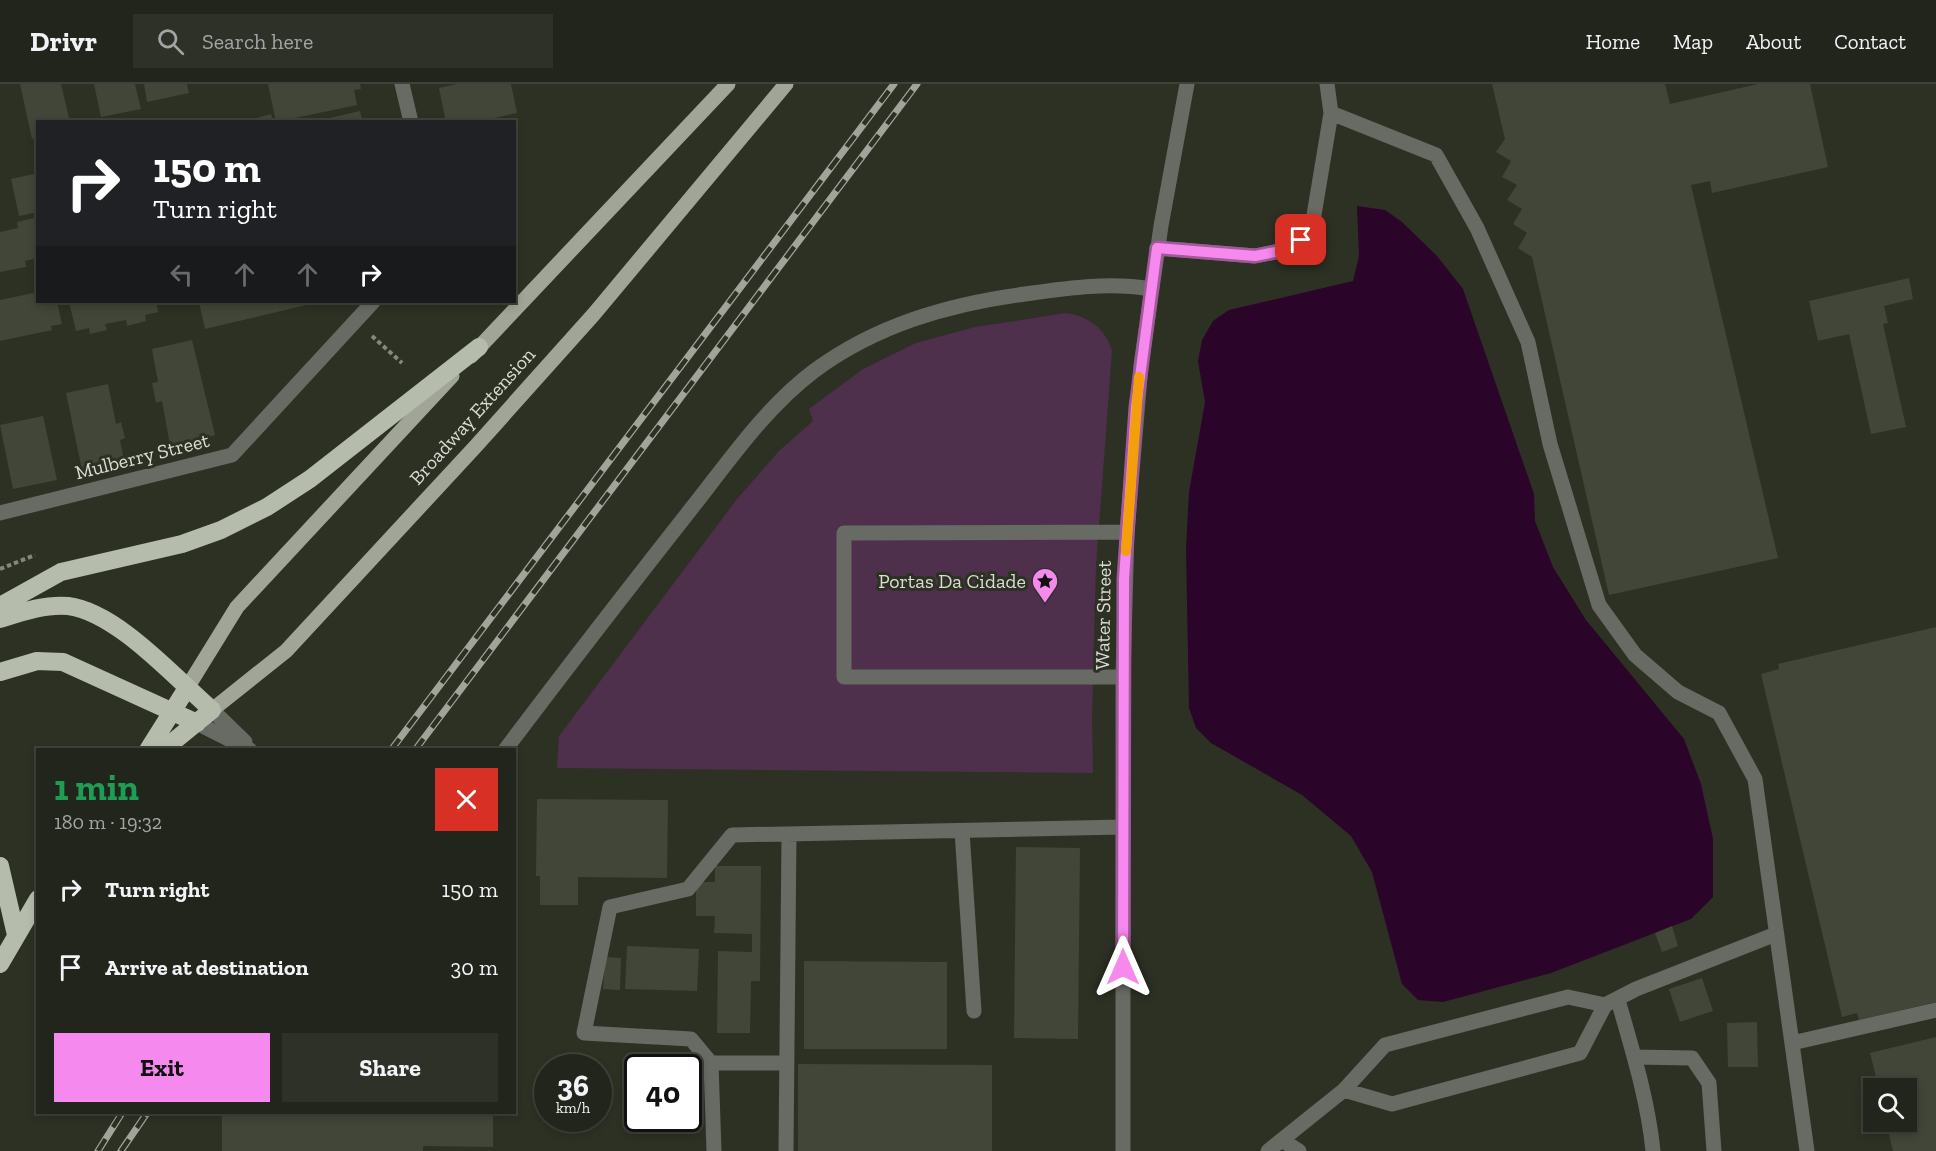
<!DOCTYPE html>
<html lang="en">
<head>
<meta charset="utf-8">
<style>
  :root { --surface:#22251b; --page:#2e3128; --text:#f1f3f6; --muted:#a2a5a3; --line:#3f423a; --accent:#f689ee }
  body { margin:0; font-family:"Zilla Slab",serif; background:var(--page); color:var(--text); height:100vh; display:flex; flex-direction:column; font-size:22px; white-space:nowrap }
  * { box-sizing:border-box; margin:0 }
  p { font-size:20px; color:var(--muted) }
  .icon { flex:none; width:33px; height:33px; fill:none; stroke:currentColor; stroke-width:2; stroke-linecap:round; stroke-linejoin:round }
  .map { position:relative; flex:1; overflow:hidden }
  .sheet { position:absolute; left:36px; top:664px; width:480px; height:366px; display:flex; flex-direction:column; background:var(--surface); border-radius:0px; box-shadow:0 3px 9px #0003,0 0 0 2px var(--line) }
  .sheet>* { flex:none }
  .hud { position:absolute; left:36px; top:36px; width:480px; height:183px; border-radius:0px; box-shadow:0 3px 9px #0003,0 0 0 2px var(--line); background:#202124; color:#fff; overflow:hidden }
  .buttons { position:absolute; left:1863px; top:994px; display:grid; gap:12px }
  .buttons a { display:grid; place-items:center; width:54px; height:54px; border-radius:0px; background:var(--surface); box-shadow:0 3px 9px #0003,0 0 0 2px var(--line); font-size:30px }
  .speed { position:absolute; left:534px; top:970px; display:flex; gap:12px; font-size:30px; font-weight:700; text-align:center }
  .speed>* { display:grid; place-content:center; width:78px; height:78px; border-radius:50%; background:var(--surface); box-shadow:0 3px 9px #0003,0 0 0 2px var(--line); line-height:1 }
  .speed small { font-size:15px; font-weight:400 }
  .speed .limit { border:3px solid #111; border-radius:9px; background:#fff; color:#111 }
  .pin { position:absolute; display:grid; place-items:center; width:51px; height:51px; color:#fff; margin:-26px; border-radius:12px; box-shadow:0 3px 9px #0006 }
  .me { position:absolute; width:66px; margin:-33px; rotate:0deg; stroke-linejoin:round; filter:drop-shadow(0 0 4px #0008) }
  .turn { display:flex; align-items:center; gap:21px; height:126px; padding:0 18px; font-size:27px }
  .turn .icon { width:78px; height:78px; stroke-width:2.5 }
  .turn b { display:block; font-size:42px; line-height:51px }
  .lanes { display:flex; align-items:center; height:57px; padding:0 18px; background:#0003; justify-content:center; gap:30px; direction:ltr }
  .lanes .off { opacity:.35 }
  .round { display:grid; place-items:center; flex:none; width:63px; height:63px; border-radius:0px; background:var(--page) }
  .headline { display:flex; align-items:center; justify-content:space-between; height:102px; padding:0 18px }
  h1 { font-size:36px; font-weight:700; line-height:45px; color:#1e9e55 }
  .button { display:flex; gap:12px; margin-top:auto; padding:12px 18px }
  .button a { flex:1; height:69px; border-radius:0px; background:var(--accent); color:#111; font-size:24px; font-weight:700; line-height:69px; text-align:center }
  .button a+a { background:var(--page); color:var(--text) }
  ul { padding:0; list-style:none }
  li { display:flex; align-items:center; gap:18px; height:78px; padding:0 18px }
  li div { flex:1 }
  li b { display:block; font-size:22px }
  li em { font-style:normal }
  header { display:flex; align-items:center; gap:36px; box-sizing:border-box; height:84px; padding:0 30px; background:var(--surface); border-bottom:2px solid var(--line) }
  header strong { font-size:28px }
  nav { display:flex; gap:33px; margin-inline-start:auto; font-size:21px }
  .search { width:420px; height:54px; background:var(--page); display:flex; align-items:center; gap:15px; box-sizing:border-box; padding:0 21px; border-radius:0px; color:var(--muted); font-size:22px }
  .map>svg:first-child { display:block }
  .green { fill:#4e2f4c }
  .water { fill:#2a0529 }
  .building { fill:#414638 }
  .lines { fill:none; stroke-linecap:round; stroke-linejoin:round }
  .path { stroke:#83877c; stroke-width:4; stroke-dasharray:4.5 3; stroke-linecap:butt }
  .minor { stroke:#686a64; stroke-width:15 }
  .major { stroke:#a0a597; stroke-width:15 }
  .highway { stroke:#b6bcab; stroke-width:18 }
  .rail-casing { stroke:#a1a49a; stroke-width:7 }
  .rail { stroke:#2d3124; stroke-width:4.5; stroke-dasharray:14; stroke-linecap:butt }
  .route-casing { stroke:#a0599b; stroke-width:15 }
  .route { stroke:#f689ee; stroke-width:10 }
  .slow { stroke:#f59e0b; stroke-width:10 }
  .labels { text-anchor:middle; stroke-width:6; stroke-linejoin:round; paint-order:stroke }
  .street-label { font-size:20px; fill:#daddd4; stroke:#2d3124 }
  .poi-label { font-size:20px; fill:#daddd4; stroke:#2d3124; text-anchor:end }
</style>
</head>
<body>
<header>
<strong>Drivr</strong>
<div class="search"><svg class="icon" aria-label="search" viewBox="0 0 24 24"><circle cx="10" cy="10" r="6"/><path d="M15 15l6 6"/></svg>Search here</div>
<nav><a>Home</a><a>Map</a><a>About</a><a>Contact</a></nav>
</header>
<div class="map">
<svg width="1936" height="1067" viewBox="0 0 1936 1067">
  <rect width="100%" height="100%" fill="#2d3124"/>
  <path class="green" d="M1066,229C1090,233 1105,244 1112,267L1096,482L1092,634L1093,689L557,684L559,652L737,415L779,367L813,337L809,325L863,285L916,259L975,243Z"/>
  <path class="water" d="M1357,122L1385,126L1402,138L1437,172L1463,205L1534,410L1535,437L1553,483L1586,536L1684,655L1701,700L1713,755V813L1691,835L1551,889L1443,918L1418,916L1402,900L1372,788L1351,752L1302,711L1211,659L1196,644L1189,624L1186,464L1189,408L1205,318L1198,277L1202,256L1213,237L1229,226L1353,197L1359,172Z"/>
  <path class="building" d="M20,0H61L70,38H38V54L32,55Z
    M94,0H135L141,25L101,33Z
    M144,0H187L189,9L147,18Z
    M268,0H360L361,5L354,6L357,21L276,38Z
    M457,0H511L517,29L477,38H446L439,4Z
    M1492,0H1665L1670,20L1758,0H1810L1828,83L1712,109L1710,97L1691,101L1778,474L1609,511L1532,173L1518,164L1527,149L1513,140L1522,125L1507,116L1517,101L1502,93L1511,77L1496,68L1505,55Z
    M360,27L363,38H318L317,37Z
    M271,30L273,38H246V37Z
    M38,89V128L19,132L11,95Z
    M38,133V174L25,177L26,183L0,188V148L18,144L17,138Z
    M1909,194L1913,215L1884,222L1888,239L1883,240L1906,343L1871,350L1849,250L1818,257L1809,217Z
    M38,208V218H57L62,240L51,242L52,246L0,257V216Z
    M69,218H156L158,228L145,231L146,237L127,242L126,236L105,240L107,246L90,250L89,244L76,247Z
    M199,218H319L205,245Z
    M192,256L215,351L202,355L203,360L185,364L184,359L170,361L162,317L156,319L152,299L158,298L152,265Z
    M108,300L116,340L121,338L125,354L120,356L124,376L82,386L66,309Z
    M43,332L57,396L13,405L0,341Z
    M1936,543V918L1859,936L1857,929L1842,933L1761,590L1779,585L1778,580Z
    M537,715L668,716L667,794L578,793V821H540V792H536Z
    M1016,763L1080,764L1078,955L1014,954Z
    M715,782H761L760,897H751L750,949H717L718,867L752,868V850L714,849L715,832H696V798H715Z
    M1672,842L1678,862L1662,868L1655,849Z
    M627,862L699,865L697,907L625,905Z
    M605,873L621,874L620,906L603,905Z
    M804,877L947,878V965H804Z
    M1702,894L1713,927L1680,938L1669,905Z
    M1757,938L1758,983H1728L1727,939Z
    M1936,953V1067H1893L1886,1038H1906V1005H1879L1870,969Z
    M798,980L992,981V1067H798Z
    M222,1029H493V1063L423,1062V1067H222Z"/>
  <g class="lines">
    <path class="path" d="M372,252L402,279
      M0,485L35,471"/>
    <path class="minor" d="M402,0L411,38
      M1331,29L1436,71L1477,144L1528,258L1550,360L1599,521L1635,571L1678,608L1719,629L1755,695L1807,1067
      M1157,164L1255,172L1285,166L1301,156L1313,137L1331,29L1327,0
      M0,429L232,371L373,218
      M1123,593H844V449L1127,448
      M212,626L245,658
      M197,639L250,666
      M505,666C566,585 628,505 691,425C729,377 765,324 814,287C876,241 949,220 1025,210C1068,204 1108,198 1151,205
      M962,747L974,927
      M1618,916C1632,965 1648,1016 1653,1067
      M1792,959L1936,926
      M1634,973L1692,974L1709,999L1714,1067
      M711,979L691,955L584,949L610,823L688,805L732,751L1122,743
      M1344,1006L1392,1020L1580,969L1605,921
      M1282,1056L1299,1067
      M714,1067L711,979H787
      M786,1067L789,750
      M1123,1067V593L1127,448L1141,281L1161,142L1187,0
      M1268,1067L1344,1006L1385,961L1568,913L1605,921L1636,905L1776,850"/>
    <path class="major" d="M471,272L728,0
      M187,604L237,523L452,292
      M212,626L286,567L475,363L594,230L786,0"/>
    <path class="highway" d="M0,522L61,488L182,460L221,446L267,423L310,395L479,263
      M0,535C22,528 45,520 68,522C117,528 175,594 212,626L163,666
      M0,588L37,577L63,578L197,639
      M148,666L187,604
      M0,782L16,851
      M0,880L38,815"/>
    <g class="rail-casing">
      <path id="rail" d="M391,666L894,0
        M415,666L917,0
        M98,1067L122,1029
        M121,1067L147,1029"/>
    </g>
    <use href="#rail" class="rail"/>
  </g>
  <g class="lines">
    <g class="route-casing">
      <path id="route" d="M1123,883L1124,495L1136,323L1157,164L1255,172L1285,166L1301,156"/>
    </g>
    <use href="#route" class="route"/>
    <path class="slow" d="M1126,467L1139,293"/>
  </g>
  <defs>
    <g id="sight-pin" transform="scale(1.35)"><path d="M0 17L-7.5 6A9.5 9.5 0 1 1 7.5 6Z" fill="#f689ee" stroke="#2d3124"/><path d="M0-6L1.8-2.2L6-1.7L2.9 1.2L3.7 5.4L0 3.3L-3.7 5.4L-2.9 1.2L-6-1.7L-1.8-2.2Z" fill="#111"/></g>
  </defs>
  <g fill-rule="evenodd">
    <use href="#sight-pin" x="1045" y="497"/>
  </g>
  <g class="labels">
    <g class="street-label">
      <text transform="translate(472 332) rotate(-48)" y="7">Broadway Extension</text>
      <text transform="translate(142 372) rotate(-14)" y="7">Mulberry Street</text>
      <text transform="translate(1103 531) rotate(-89)" y="7">Water Street</text>
    </g>
    <g class="poi-label">
      <text x="1026" y="504">Portas Da Cidade</text>
    </g>
  </g>
</svg>
<div class="buttons">
<a><svg class="icon" aria-label="search" viewBox="0 0 24 24"><circle cx="10" cy="10" r="6"/><path d="M15 15l6 6"/></svg></a>
</div>
<div class="speed"><div>36<small>km/h</small></div><div class="limit">40</div></div>
<div class="pin" style="left:1301px;top:156px;background:#d93025"><svg class="icon" aria-label="arrive" viewBox="0 0 24 24"><path d="M6 21V4h12l-3 4 3 4H6"/></svg></div>
<svg class="me" style="left:1123px;top:883px" viewBox="-20 -20 40 40"><path d="M0-17L14 15 0 8-14 15z" fill="#f689ee" stroke="#fff" stroke-width="4"/></svg>
<div class="hud">
<div class="turn"><svg class="icon" aria-label="right" viewBox="0 0 24 24"><path d="M7 20v-9h11M14 6l5 5-5 5"/></svg><div><b>150 m</b>Turn right</div></div>
<div class="lanes"><svg class="icon off" aria-label="left" viewBox="0 0 24 24"><path d="M17 20v-9H6M10 6l-5 5 5 5"/></svg><svg class="icon off" aria-label="ahead" viewBox="0 0 24 24"><path d="M12 20V5M6 11l6-6 6 6"/></svg><svg class="icon off" aria-label="ahead" viewBox="0 0 24 24"><path d="M12 20V5M6 11l6-6 6 6"/></svg><svg class="icon" aria-label="right" viewBox="0 0 24 24"><path d="M7 20v-9h11M14 6l5 5-5 5"/></svg></div>
</div>
<section class="sheet">
<div class="headline"><div><h1>1 min</h1><p>180 m · 19:32</p></div><a class="round" style="background:#d93025;color:#fff"><svg class="icon" aria-label="close" viewBox="0 0 24 24"><path d="M6 6l12 12M18 6L6 18"/></svg></a></div>
<ul>
<li><svg class="icon" aria-label="right" viewBox="0 0 24 24"><path d="M7 20v-9h11M14 6l5 5-5 5"/></svg><div><b>Turn right</b></div><em>150 m</em></li>
<li><svg class="icon" aria-label="arrive" viewBox="0 0 24 24"><path d="M6 21V4h12l-3 4 3 4H6"/></svg><div><b>Arrive at destination</b></div><em>30 m</em></li>
</ul>
<div class="button"><a>Exit</a><a>Share</a></div>
</section>
</div>
</body>
</html>
